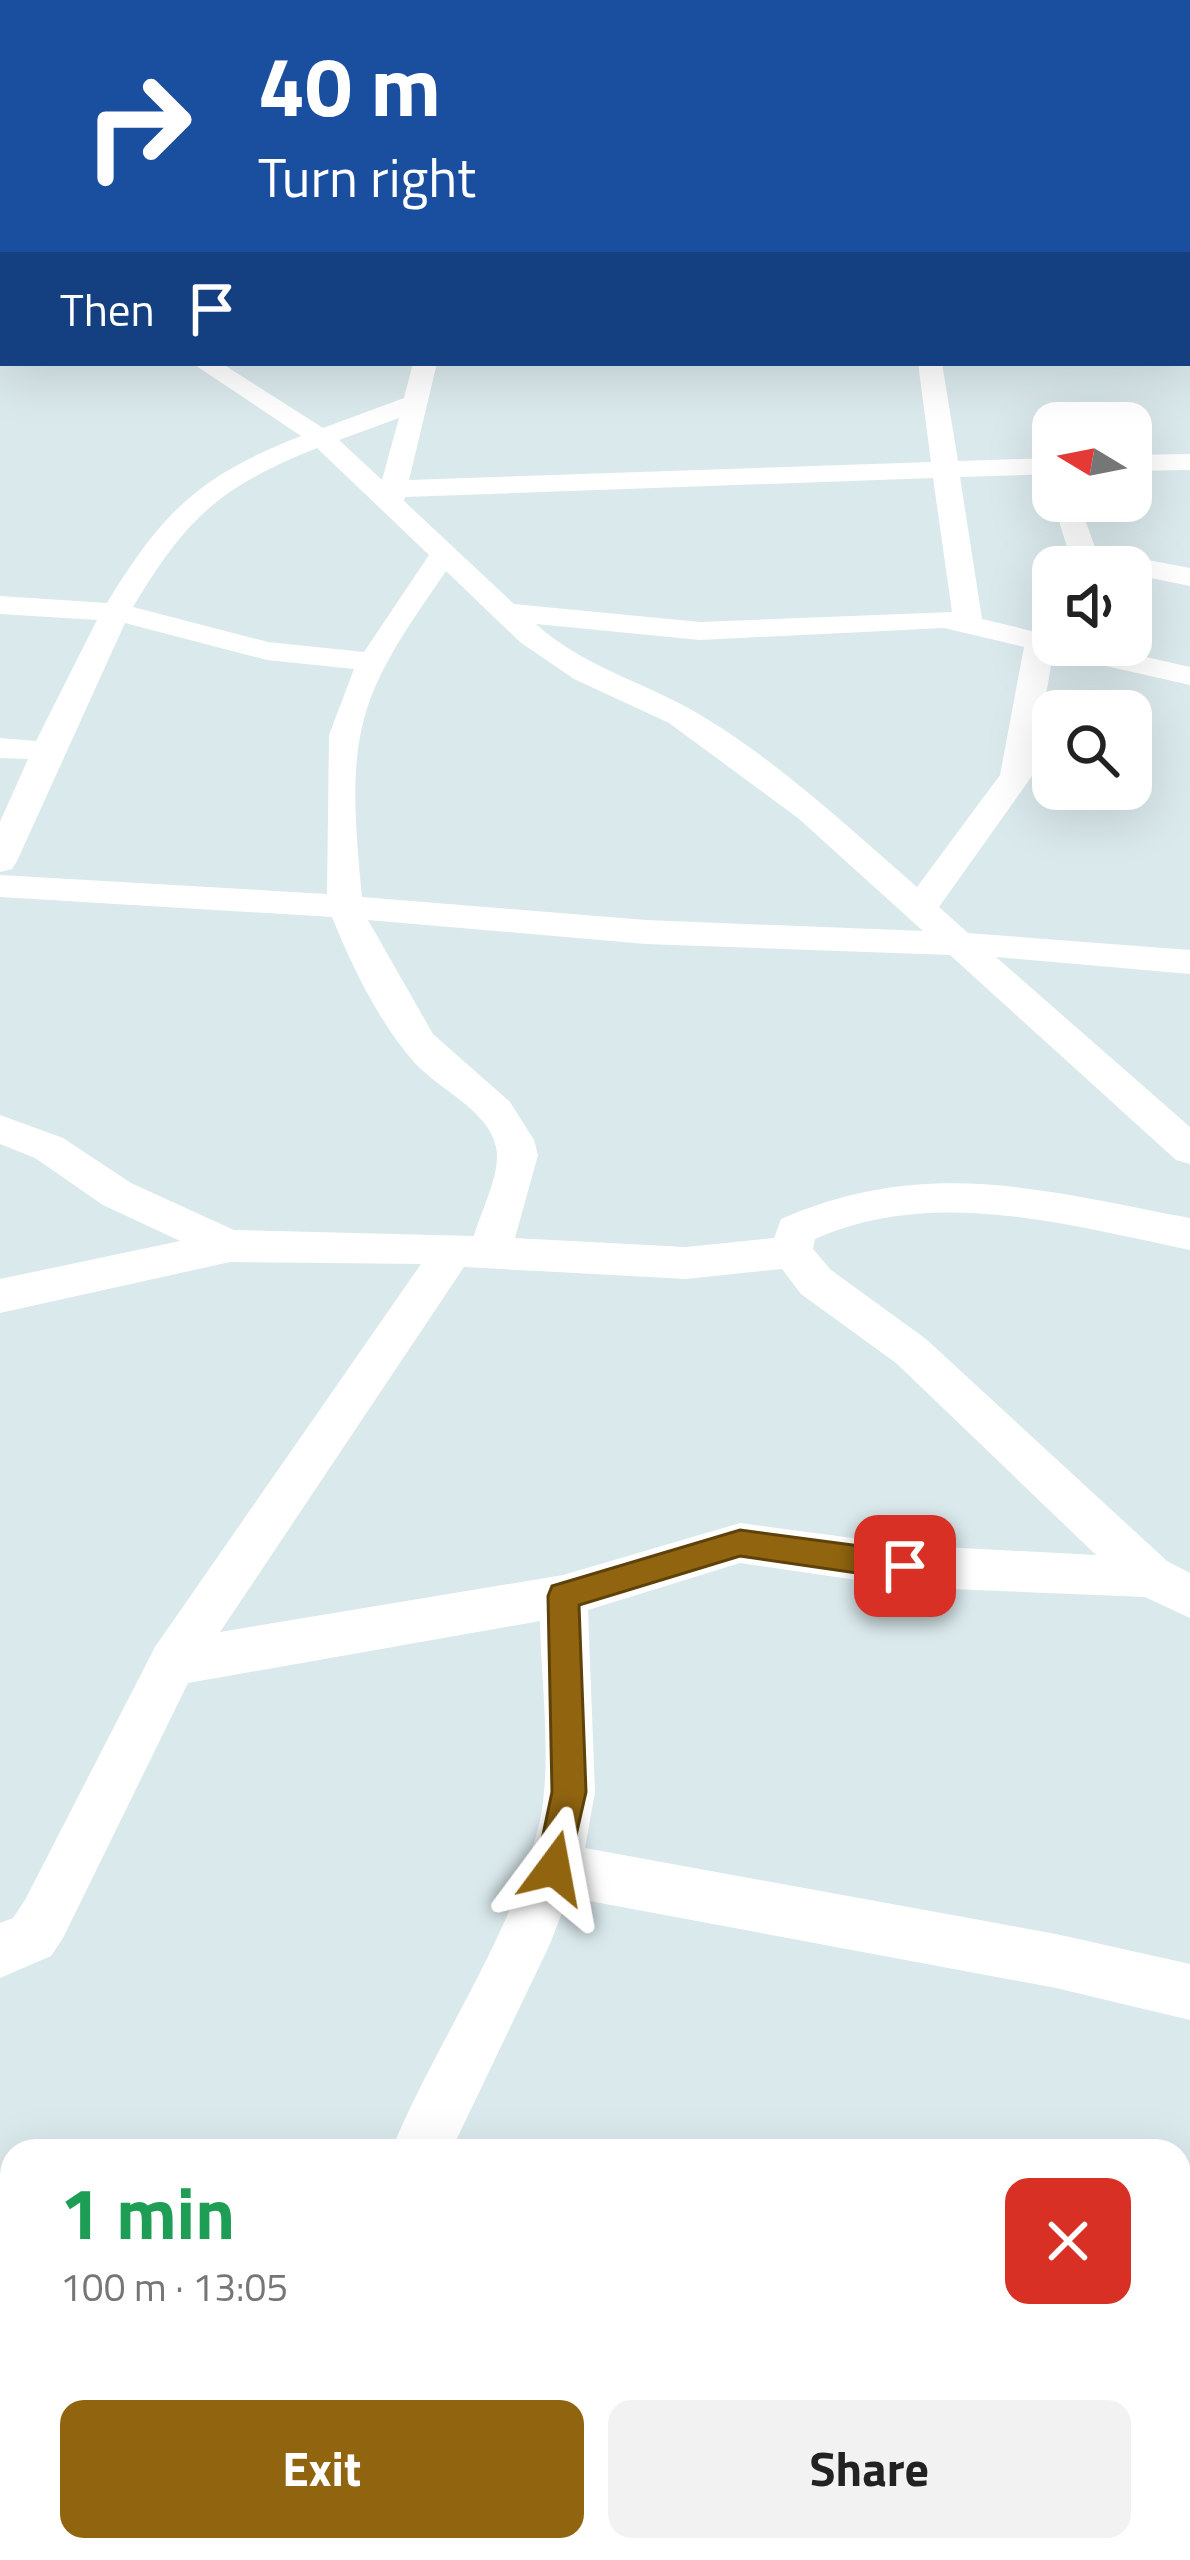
<!DOCTYPE html>
<html lang="en">
<head>
<meta charset="utf-8">
<style>
  :root { --surface:#fff; --page:#f2f2f2; --text:#222; --muted:#767676; --accent:#91650f }
  body { margin:0; font-family:"Titillium Web",sans-serif; background:var(--page); color:var(--text); height:100vh; display:flex; flex-direction:column; font-size:45px; white-space:nowrap }
  * { box-sizing:border-box; margin:0 }
  p { font-size:39px; color:var(--muted) }
  .icon { flex:none; width:66px; height:66px; fill:none; stroke:currentColor; stroke-width:2; stroke-linecap:round; stroke-linejoin:round }
  .map { position:relative; flex:1; overflow:hidden }
  .sheet { position:absolute; left:0px; top:2139px; width:1191px; height:423px; display:flex; flex-direction:column; background:var(--surface); border-radius:36px 36px 0 0; box-shadow:0 12px 48px #0002 }
  .sheet>* { flex:none }
  .guide { position:absolute; left:0px; top:0px; width:1191px; height:366px; box-shadow:0 12px 48px #0002; background:#1a4fa0; color:#fff; overflow:hidden }
  .needle { width:78px; rotate:280deg }
  .tools { position:absolute; left:1032px; top:402px; display:grid; gap:24px }
  .tools a { display:grid; place-items:center; width:120px; height:120px; border-radius:24px; background:var(--surface); box-shadow:0 12px 48px #0002; font-size:60px }
  .pin { position:absolute; display:grid; place-items:center; width:102px; height:102px; color:#fff; margin:-51px; border-radius:24px; box-shadow:0 6px 18px #0006 }
  .me { position:absolute; width:132px; margin:-66px; rotate:13deg; stroke-linejoin:round; filter:drop-shadow(0 0 9px #0008) }
  .turn { display:flex; align-items:center; gap:42px; height:252px; padding:0 60px; font-size:54px }
  .turn .icon { width:156px; height:156px; stroke-width:2.5 }
  .turn b { display:block; font-size:84px; line-height:102px }
  .then { display:flex; align-items:center; height:114px; padding:0 60px; background:#0003; gap:24px; font-size:45px }
  .round { display:grid; place-items:center; flex:none; width:126px; height:126px; border-radius:24px; background:var(--page) }
  .head { display:flex; align-items:center; justify-content:space-between; height:204px; padding:0 60px }
  h1 { font-size:72px; font-weight:700; line-height:90px; color:#1e9e55 }
  .primary-button { display:flex; gap:24px; margin-top:auto; padding:24px 60px }
  .primary-button a { flex:1; height:138px; border-radius:24px; background:var(--accent); color:#fff; font-size:48px; font-weight:700; line-height:138px; text-align:center }
  .primary-button a+a { background:var(--page); color:var(--text) }
  .map>svg:first-child { display:block }
  .lines { fill:none; stroke-linecap:round; stroke-linejoin:round }
  .minor { fill:#fff; fill-rule:evenodd }
  .route { fill:#91650f; stroke:#5e420a; stroke-width:3 }
</style>
</head>
<body>
<div class="map">
<svg width="1190" height="2560" viewBox="0 0 1190 2560">
  <rect width="100%" height="100%" fill="#dae9ec"/>
  <g class="lines">
    <path class="minor" d="M148,0H166L146,3Z
      M511,0H529L510,3Z
      M941,0H1019L939,3Z
      M1092,0H1110L1111,3H1093Z
      M0,43H3V55H0Z
      M1188,79H1190V91H1188Z
      M3,116V128L0,129V117Z
      M1188,122H1190V135H1188Z
      M1188,165H1190V177H1188Z
      M0,199L3,200V216L0,215Z
      M1188,322H1190V336H1188Z
      M192,363H221L323,428L404,398L413,363H437L409,480L931,462L918,363H942L958,461L1053,458V474L960,477L982,619L1053,636V645H1094L1190,667V685L1053,654L1032,776L939,907L968,933L1190,950V974L996,957L1190,1127V1164L1176,1160L950,955L646,944L368,920L433,1034L510,1102L534,1140L538,1155L515,1238L686,1247L774,1238L781,1219C927,1156 1042,1190 1190,1218V1250C1067,1225 935,1186 815,1239L813,1249L831,1270L926,1339L1167,1561L1190,1573V1618L1145,1597L905,1587L740,1563L588,1610L595,1792L585,1848L1056,1934L1190,1964V2020L1056,1988L568,1897L550,1944L451,2151H391C435,2044 506,1946 537,1833C554,1772 541,1685 540,1621L188,1683L63,1938L51,1956L0,1978V1923L13,1918L25,1900L155,1647L421,1264L230,1262L0,1313V1279L180,1241L103,1205L35,1158L0,1144V1115L63,1138L131,1183L234,1230L474,1236C481,1211 502,1171 496,1147C488,1109 437,1089 414,1062C378,1021 352,966 332,917L0,897V875L327,894L329,735L354,669L267,660L125,623L17,861L12,869L0,872V822L28,759L0,758V738L36,741L97,620L0,614V596L107,603C164,510 199,476 301,436ZM399,418L382,480L339,440ZM317,448L429,555L364,652L268,642L133,607C187,517 220,487 317,448ZM933,478L952,612L700,622L514,604L404,501L405,497ZM446,571L520,642L574,679L669,723L798,818L923,931L646,920L362,897C357,842 349,773 364,719C379,664 415,617 446,571ZM536,624L700,640L944,628L1024,647L1000,775L917,887C848,827 769,753 690,709C638,680 581,665 536,624ZM464,1267L686,1279L782,1269L801,1294L896,1363L1096,1555L905,1545L740,1523L563,1575L220,1632Z
      M1190,454V470L1131,471V455Z
      M1053,495V501L1079,503L1096,550L1190,568V586L1131,574V567H1073L1056,511L1048,501Z
      M214,2550H280L277,2560H211Z"/>
  </g>
  <path class="route" d="M740,1530L905,1552L916,1556L920,1566L916,1576L905,1580L740,1556L579,1605L586,1792L566,1879L554,1884L541,1879L536,1868L552,1792L548,1596L552,1586Z"/>
</svg>
<div class="tools">
<a><svg class="needle" viewBox="-14 -14 28 28"><path d="M0-13l5 13h-10z" fill="#e53935"/><path d="M0 13l5-13h-10z" fill="#767676"/></svg></a>
<a><svg class="icon" aria-label="sound" viewBox="0 0 24 24"><path d="M4 9h4l5-4v14l-5-4H4zM17 9q2 3 0 6"/></svg></a>
<a><svg class="icon" aria-label="search" viewBox="0 0 24 24"><circle cx="10" cy="10" r="6"/><path d="M15 15l6 6"/></svg></a>
</div>
<div class="pin" style="left:905px;top:1566px;background:#d93025"><svg class="icon" aria-label="arrive" viewBox="0 0 24 24"><path d="M6 21V4h12l-3 4 3 4H6"/></svg></div>
<svg class="me" style="left:554px;top:1868px" viewBox="-20 -20 40 40"><path d="M0-17L14 15 0 8-14 15z" fill="#91650f" stroke="#fff" stroke-width="4"/></svg>
<div class="guide">
<div class="turn"><svg class="icon" aria-label="right" viewBox="0 0 24 24"><path d="M7 20v-9h11M14 6l5 5-5 5"/></svg><div><b>40 m</b>Turn right</div></div>
<div class="then">Then<svg class="icon" aria-label="arrive" viewBox="0 0 24 24"><path d="M6 21V4h12l-3 4 3 4H6"/></svg></div>
</div>
<section class="sheet">
<div class="head"><div><h1>1 min</h1><p>100 m · 13:05</p></div><a class="round" style="background:#d93025;color:#fff"><svg class="icon" aria-label="close" viewBox="0 0 24 24"><path d="M6 6l12 12M18 6L6 18"/></svg></a></div>
<div class="primary-button"><a>Exit</a><a>Share</a></div>
</section>
</div>
</body>
</html>
